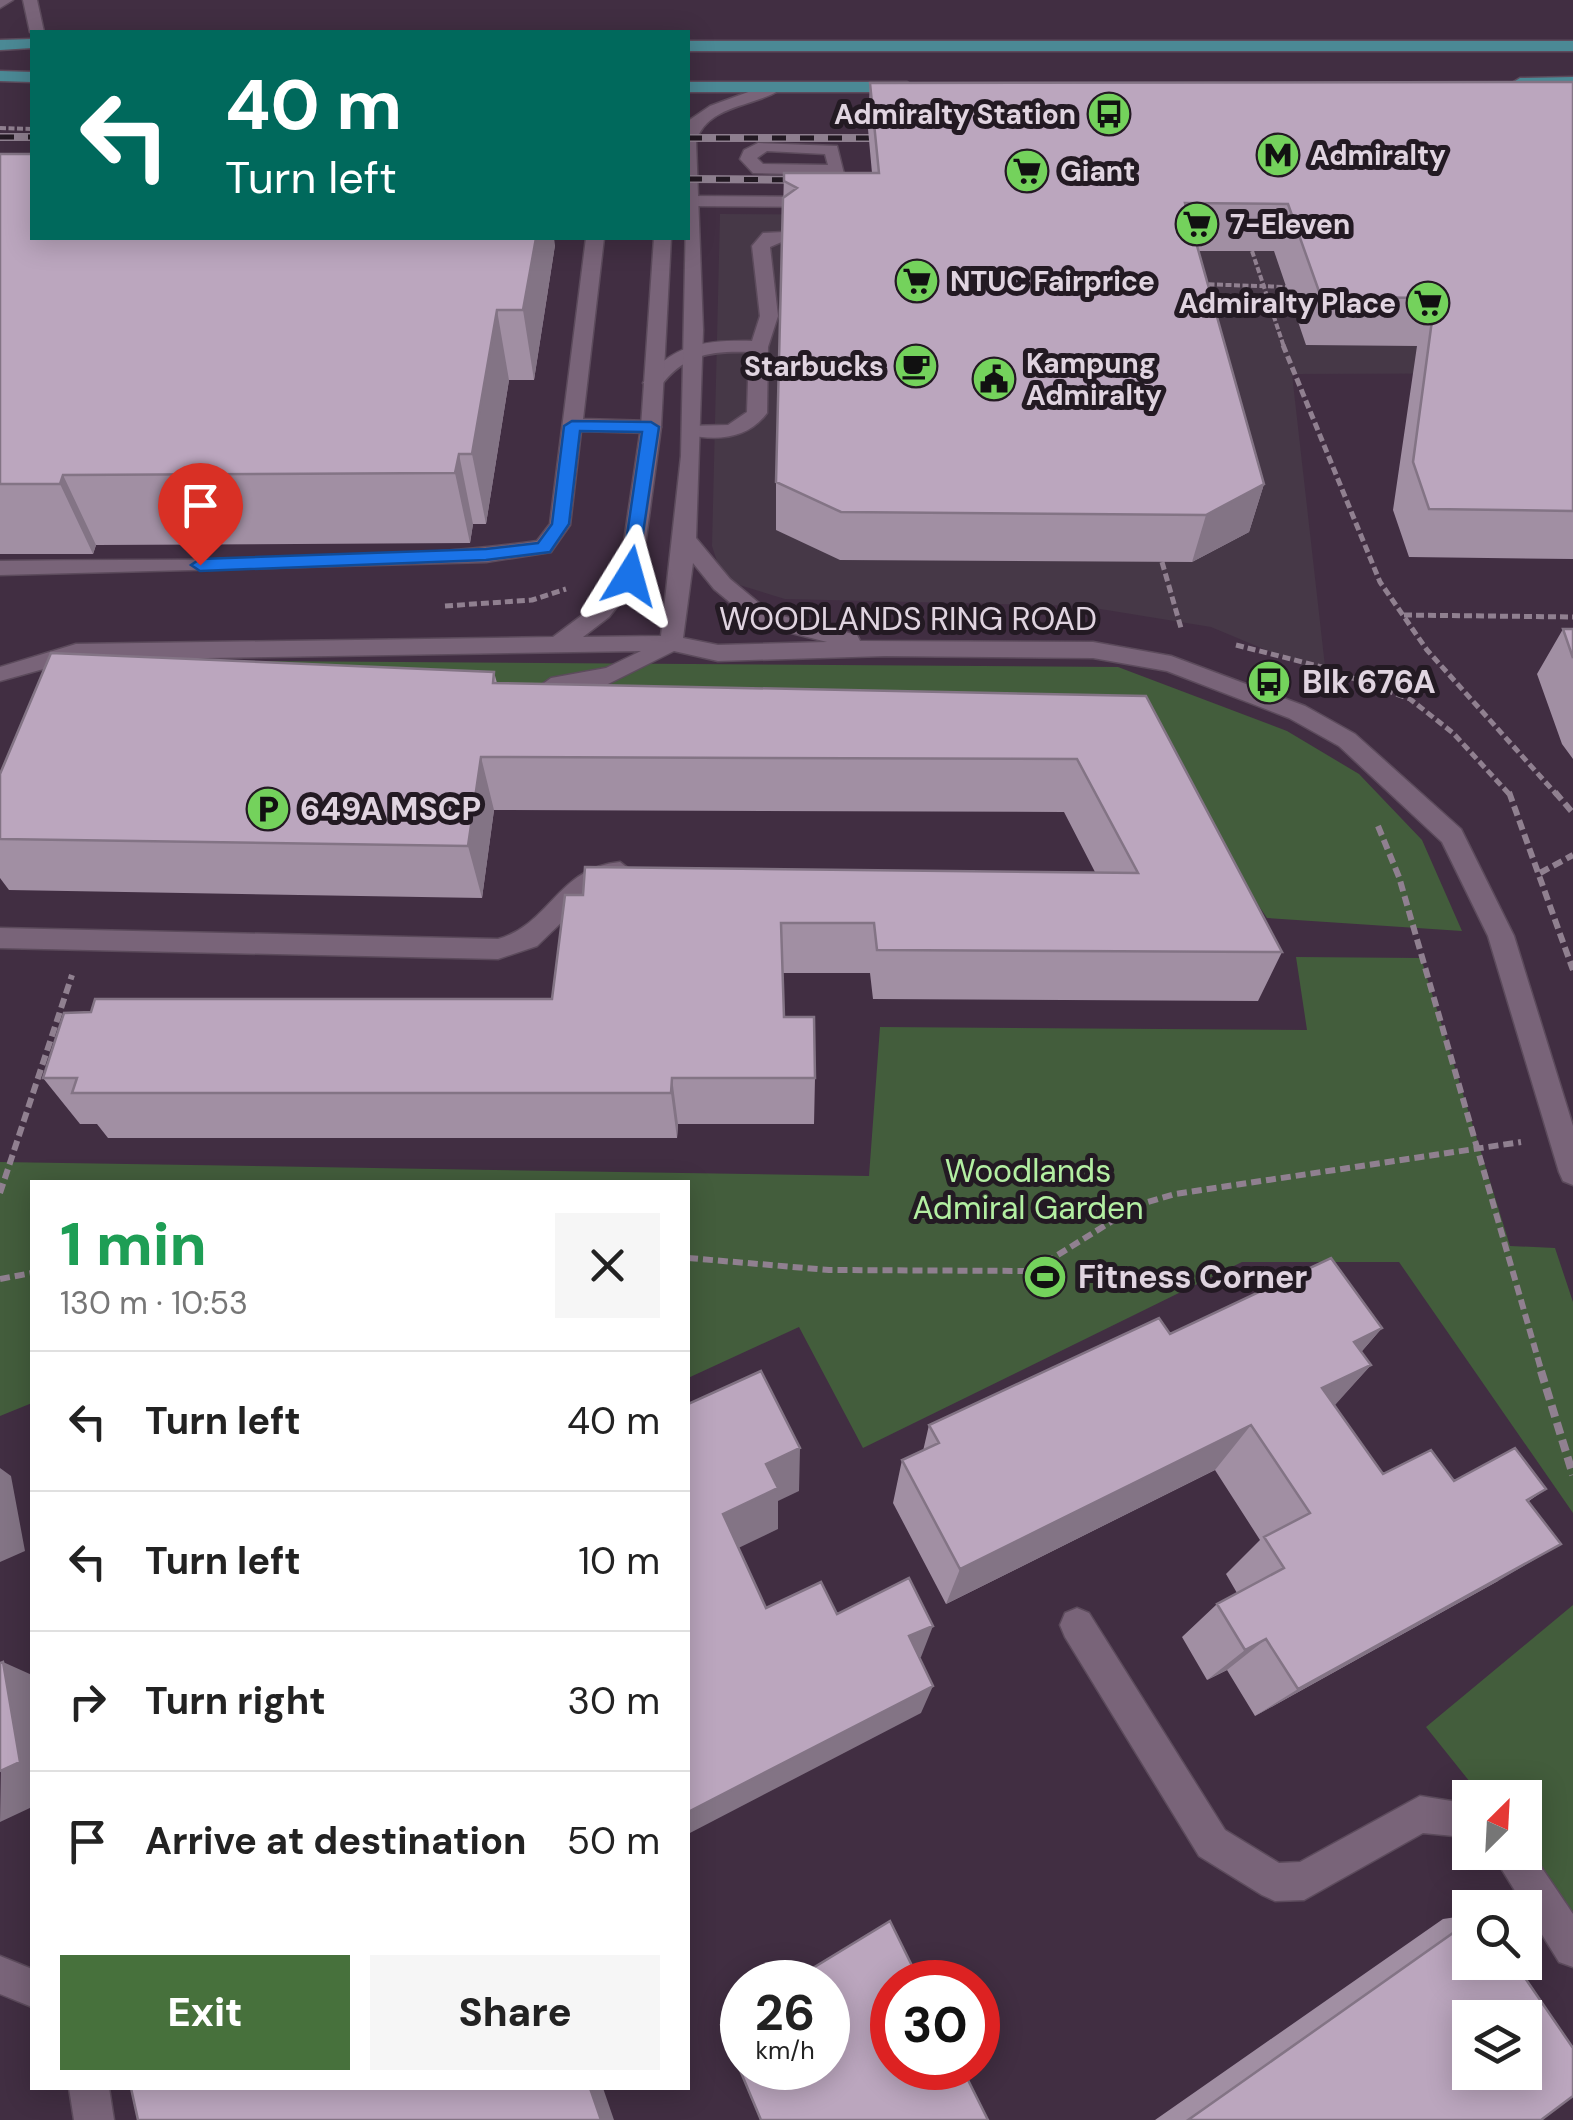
<!DOCTYPE html>
<html lang="en">
<head>
<meta charset="utf-8">
<style>
  :root { --surface:#fff; --page:#f6f6f6; --text:#222; --muted:#767676; --line:#e0e0e0; --accent:#47713c }
  body { margin:0; font-family:"DM Sans",sans-serif; background:var(--page); color:var(--text); height:100vh; display:flex; flex-direction:column; font-size:38px; white-space:nowrap }
  * { box-sizing:border-box; margin:0 }
  p { font-size:32px; color:var(--muted) }
  .icon { flex:none; width:55px; height:55px; fill:none; stroke:currentColor; stroke-width:2; stroke-linecap:round; stroke-linejoin:round }
  .map { position:relative; flex:1; overflow:hidden }
  .details { position:absolute; left:30px; top:1180px; width:660px; height:910px; display:flex; flex-direction:column; background:var(--surface); border-radius:0px; box-shadow:0 5px 25px #0003 }
  .details>* { flex:none }
  .hud { position:absolute; left:30px; top:30px; width:660px; height:210px; border-radius:0px; box-shadow:0 5px 25px #0003; background:#00695c; color:#fff; overflow:hidden }
  .needle { width:65px; rotate:24deg }
  .fabs { position:absolute; left:1452px; top:1780px; display:grid; gap:20px }
  .fabs a { display:grid; place-items:center; width:90px; height:90px; border-radius:0px; background:var(--surface); box-shadow:0 5px 25px #0003; font-size:50px }
  .speed { position:absolute; left:720px; top:1960px; display:flex; gap:20px; font-size:50px; font-weight:700; text-align:center }
  .speed>* { display:grid; place-content:center; width:130px; height:130px; border-radius:50%; background:var(--surface); box-shadow:0 5px 25px #0003; line-height:1 }
  .speed small { font-size:25px; font-weight:400 }
  .speed .limit { border:15px solid #d22; background:#fff; color:#111 }
  .pin { position:absolute; display:grid; place-items:center; width:85px; height:85px; color:#fff; margin:-102px -42px; border-radius:50% 50% 50% 0; rotate:-45deg; box-shadow:0 0 10px #0007 }
  .pin .icon { rotate:45deg }
  .me { position:absolute; width:110px; margin:-55px; rotate:8deg; stroke-linejoin:round; filter:drop-shadow(0 0 8px #0008) }
  .turn { display:flex; align-items:center; gap:35px; height:210px; padding:0 30px; font-size:45px }
  .turn .icon { width:130px; height:130px; stroke-width:2.5 }
  .turn b { display:block; font-size:70px; line-height:85px }
  .round { display:grid; place-items:center; flex:none; width:105px; height:105px; border-radius:0px; background:var(--page) }
  .overview { display:flex; align-items:center; justify-content:space-between; height:170px; padding:0 30px }
  h1 { font-size:60px; font-weight:800; line-height:75px; color:#1e9e55 }
  .button { display:flex; gap:20px; margin-top:auto; padding:20px 30px }
  .button a { flex:1; height:115px; border-radius:0px; background:var(--accent); color:#fff; font-size:40px; font-weight:800; line-height:115px; text-align:center }
  .button a+a { background:var(--page); color:var(--text) }
  ul { padding:0; list-style:none }
  li { display:flex; align-items:center; gap:30px; height:140px; padding:0 30px; border-top:2px solid var(--line) }
  li div { flex:1 }
  li b { display:block; font-size:38px }
  li em { font-style:normal }
  .map>svg:first-child { display:block }
  .commercial { fill:#463847 }
  .green { fill:#435d3c }
  .lines { fill:none; stroke-linecap:round; stroke-linejoin:round }
  .service-casing { stroke:#5c4b5c; stroke-width:3 }
  .minor-casing { stroke:#5c4b5c; stroke-width:3 }
  .primary-casing { stroke:#5c4b5c; stroke-width:3 }
  .path-far3 { stroke:#908090; stroke-width:4; stroke-dasharray:6 2.5; stroke-linecap:butt }
  .path-far2 { stroke:#908090; stroke-width:5; stroke-dasharray:8 4; stroke-linecap:butt }
  .path-far1 { stroke:#908090; stroke-width:6; stroke-dasharray:10 5; stroke-linecap:butt }
  .path { stroke:#908090; stroke-width:8; stroke-dasharray:12 6; stroke-linecap:butt }
  .service { fill:#796479; fill-rule:evenodd }
  .minor { fill:#796479; fill-rule:evenodd }
  .primary { fill:#4b8995; fill-rule:evenodd }
  .rail-casing { stroke:#8e7f8f; stroke-width:8 }
  .rail { stroke:#231a23; stroke-width:5; stroke-dasharray:14; stroke-linecap:butt }
  .path-bridge { stroke:#908090; stroke-width:4; stroke-dasharray:6 2.5; stroke-linecap:butt }
  .wall { fill:#a18fa3 }
  .shaded-wall { fill:#837485 }
  .building { fill:#bba6be; stroke:#837485; stroke-width:2.5; fill-rule:evenodd }
  .route { fill:#1a73e8; stroke:#114b97; stroke-width:2.5 }
  .labels { text-anchor:middle; stroke-width:10; stroke-linejoin:round; paint-order:stroke }
  .far-poi-label { font-size:28px; font-weight:bold; fill:#e0d4e0; stroke:#231a23; text-anchor:start }
  .street-label { font-size:32px; fill:#e0d4e0; stroke:#231a23 }
  .poi-label { font-size:32px; font-weight:bold; fill:#e0d4e0; stroke:#231a23; text-anchor:start }
  .park-label { font-size:32px; fill:#b3efa2; stroke:#231a23 }
</style>
</head>
<body>
<div class="map">
<svg width="1573" height="2120" viewBox="0 0 1573 2120">
  <rect width="100%" height="100%" fill="#412e42"/>
  <path class="commercial" d="M720,214L938,215L1512,253L1573,373L1292,374L1326,675L1211,627L1082,606L785,599L723,580L712,546Z"/>
  <path class="green" d="M93,660L1118,667L1287,731L1359,774L1422,840L1462,931L1267,918L1144,735Z
    M1296,957L1421,958L1510,1246L1555,1248L1573,1302V1513L1399,1262H1242L863,1448L799,1327L688,1378V1182H32V1403L0,1416V1162L869,1176L880,1027L1307,1030Z
    M1573,1605V1913L1525,1852V1798L1482,1797L1426,1727Z"/>
  <g class="lines">
    <g class="service-casing">
      <path id="service" d="M758,143L837,146L851,202L843,207L688,206V196L834,197L830,175L753,173L740,159L744,150ZM767,151L825,154L828,165L763,164L757,158Z
        M763,233L784,232L793,237L770,247L778,316L768,347L767,413C747,440 715,441 685,434V426L728,425L747,412L749,352C711,351 684,354 660,387L643,383C671,344 706,340 752,341L760,316L752,246Z
        M586,238H604L583,419L651,421L661,427L651,433L581,431L570,525L551,552L486,562L0,575V561C177,558 363,565 537,541L550,524Z
        M620,862L633,872L629,879L599,886L537,946L498,959L0,948V928L498,939C551,924 557,868 620,862Z
        M1077,1608L1089,1613L1225,1830L1279,1863L1300,1862L1420,1796L1470,1804V1843L1454,1836L1423,1833L1304,1900L1275,1901L1262,1895L1199,1856L1065,1637L1060,1625L1065,1613Z
        M1525,1843L1573,1914V1967L1559,1962L1491,1852H1525Z
        M0,1956L32,1969V2007L0,1994Z
        M69,2088H109L114,2120H74Z"/>
    </g>
    <g class="minor-casing">
      <path id="minor" d="M0,0H13L0,8Z
        M23,0H37L44,32H30Z
        M770,84L784,87C756,108 709,103 696,141L703,330L696,538L730,579L771,613L857,635L860,641L1093,642L1171,656L1305,706L1355,734L1461,829L1514,936L1573,1126V1185L1563,1181L1559,1172L1488,936L1442,842L1339,746L1289,718L1167,671L1093,658L885,656L718,661L674,651L608,684L551,694L540,686L551,678L606,668L641,651L76,660L0,681V667L76,644L553,637L593,607L619,575L641,427L654,238H671L661,427L641,576L609,617L583,637L661,636L681,456L688,121L710,106ZM693,563L714,589L756,624L827,642L718,645L683,638Z"/>
    </g>
    <g class="primary-casing">
      <path id="primary" d="M0,40L32,39V48L0,50Z
        M688,41H1573V51H688Z
        M0,71L32,72V82L0,81Z
        M1573,77V87L1520,88L1512,83L1520,78Z
        M688,82H907L915,87L907,92H688Z"/>
    </g>
    <path class="path-far3" d="M0,128L32,129
      M1252,251L1284,347"/>
    <path class="path-far2" d="M1283,345L1380,582L1427,650L1557,795
      M1162,562L1181,628
      M445,606L532,600L566,589
      M1404,615L1573,617
      M1236,645L1322,667L1410,699L1453,733L1510,795"/>
    <path class="path-far1" d="M1509,792L1573,970
      M1555,792L1573,813
      M1378,826L1399,877L1542,1373
      M1540,873L1573,855
      M0,1193L72,975
      M688,1258L829,1270L1032,1271L1138,1205L1175,1194L1521,1142
      M0,1279L32,1273"/>
    <path class="path" d="M1541,1371L1573,1475"/>
    <use href="#service" class="service"/>
    <use href="#minor" class="minor"/>
    <use href="#primary" class="primary"/>
    <g class="rail-casing">
      <path id="rail" d="M0,137H32
        M688,138H897
        M688,179L813,180"/>
    </g>
    <use href="#rail" class="rail"/>
    <path class="path-bridge" d="M1200,284L1286,287"/>
  </g>
  <path class="wall" d="M1573,82V559L1409,557L1393,510L1417,346L1306,345L1274,251H1199L1264,484L1249,532L1192,562L840,560L776,530V482L784,173H872L868,129L870,83Z
    M0,154L32,238L555,245L534,380H509L486,524H473L470,543L96,545L93,554H0Z
    M1563,629H1573V759L1562,744L1537,674Z
    M494,672L497,683L1146,696L1282,952L1258,1001L873,999L870,973H783L784,1017L815,1078L814,1124H678L677,1138H108L97,1124H80L43,1078L552,999L583,895L1095,872L1064,812L494,810L482,898L9,890L0,878V774Z
    M1382,1328L1361,1352L1371,1365L1334,1405L1383,1474L1546,1489L1529,1501L1498,1581L1255,1716L1227,1670L1207,1680L1182,1637L1217,1604L1237,1593L1226,1574L1260,1540L1215,1470L946,1604L893,1503L902,1460L923,1451L929,1425L1170,1334Z
    M1470,1915V1962L1541,2120H1155L1443,1919Z"/>
  <path class="shaded-wall" d="M536,238H554L555,245L534,380L523,310Z
    M497,310L509,380L486,524L472,454Z
    M459,454L473,524L470,543L455,473Z
    M63,475L96,545L93,554L60,484Z
    M1264,484L1249,532L1192,562L1206,515Z
    M481,757L494,810L482,898L468,846Z
    M672,1078L678,1124L677,1138L671,1093Z
    M1382,1328L1338,1379L1354,1342Z
    M1371,1365L1327,1414L1322,1388Z
    M1251,1425L1215,1470L946,1604L960,1569Z
    M800,1448L799,1491L778,1501V1529L728,1553L723,1514L766,1464Z
    M0,1468L11,1476L25,1551L0,1562Z
    M1561,1544L1498,1581L1255,1716L1298,1689Z
    M933,1626L921,1657L899,1667L909,1636Z
    M1266,1639L1227,1670L1207,1680L1245,1650Z
    M3,1662L32,1675V1807L0,1822Z
    M933,1686L921,1713L688,1834V1812Z
    M590,2088H603L614,2120H601Z"/>
  <path class="building" d="M1573,82V511L1429,509L1413,462L1435,298L1321,297L1288,204L1185,203L1264,484L1206,515L841,512L776,482L783,198L797,188L784,181V173H879L870,83Z
    M0,154H32V238H536L523,310H497L472,454H459L455,473L63,475L60,484H0Z
    M1563,629H1573V658Z
    M51,653L494,672L493,683L1146,696L1282,952L877,950L874,923H781L784,1017H814L815,1078H672L671,1093H72L77,1078H43L64,1013L91,1012L95,999H552L565,895H583L585,867L1138,873L1077,759L481,757L468,846L0,839V774Z
    M1331,1258L1382,1328L1354,1342L1371,1365L1322,1388L1383,1474L1431,1450L1454,1481L1515,1448L1546,1489L1527,1500L1561,1544L1298,1689L1266,1639L1245,1650L1217,1604L1284,1568L1264,1537L1310,1513L1251,1425L960,1569L902,1460L939,1443L929,1425L1159,1318L1170,1334Z
    M761,1371L800,1448L766,1464L778,1488L723,1514L766,1608L821,1582L837,1614L909,1578L933,1626L909,1636L933,1686L688,1812V1404Z
    M3,1662L20,1762L0,1771V1663Z
    M890,1921L920,1982H892V2068H962L988,2120H761L721,2025L742,2012V2068H828V1982H790Z
    M1470,1921V1962H1514L1573,2048V2096L1541,2120H1188ZM1470,2018H1525V2072H1470Z
    M131,2088H590L601,2120H138Z"/>
  <path class="route" d="M572,421L651,422L659,427L636,580L621,576L642,432L580,431L569,524L550,552L486,560L200,571L191,565L200,559L486,549L538,543L552,524L564,426Z"/>
  <defs>
    <g id="bus-disc" transform="scale(2.25)"><circle r="9.5" fill="#74d25c" stroke="#231a23"/><path d="M-5-6H5V4H4V6H2V4H-2V6H-4V4H-5ZM-3.5-4V0h7V-4ZM-3.5 1.2v1.5H-2V1.2ZM2 1.2v1.5H3.5V1.2Z" fill="#111"/></g>
    <g id="metro-disc" transform="scale(2.25)"><circle r="9.5" fill="#74d25c" stroke="#231a23"/><path d="M-5.5 5V-5H-3L0 0L3-5H5.5V5H3V-.5L0 4L-3-.5V5Z" fill="#111"/></g>
    <g id="supermarket-disc" transform="scale(2.25)"><circle r="9.5" fill="#74d25c" stroke="#231a23"/><path d="M-6-5.5h2.5l.6 2H6L4.5 2H-2.5L-4.4-4H-6ZM-1.5 3.2a1.3 1.3 0 1 0 .1 0ZM3 3.2a1.3 1.3 0 1 0 .1 0Z" fill="#111"/></g>
    <g id="cafe-disc" transform="scale(2.25)"><circle r="9.5" fill="#74d25c" stroke="#231a23"/><path d="M-5.5-4.5H6V0H3Q3 3.5 0 3.5H-2.5Q-5.5 3.5-5.5 0ZM3-3.2v2h1.7v-2ZM-6 4.5H4V6H-6Z" fill="#111"/></g>
    <g id="civic-disc" transform="scale(2.25)"><circle r="9.5" fill="#74d25c" stroke="#231a23"/><path d="M-.6-6.5H3V-4.5H.6V-3L4-1V1h2V6H-6V1h2V-1L-.6-3ZM-1.2 2.5V6h2.4V2.5Z" fill="#111"/></g>
    <g id="parking-disc" transform="scale(2.25)"><circle r="9.5" fill="#74d25c" stroke="#231a23"/><path d="M-3.5-5.5H1a3.5 3.5 0 0 1 0 7H-1V5.5H-3.5ZM-1-3.4V-.6H.8a1.4 1.4 0 0 0 0-2.8Z" fill="#111"/></g>
    <g id="stadium-disc" transform="scale(2.25)"><circle r="9.5" fill="#74d25c" stroke="#231a23"/><path d="M0-5a6.5 5 0 1 0 0 10a6.5 5 0 1 0 0-10ZM-3.5-1.8h7v3.6h-7Z" fill="#111"/></g>
  </defs>
  <g fill-rule="evenodd">
    <use href="#bus-disc" x="1109" y="114"/>
    <use href="#metro-disc" x="1278" y="155"/>
    <use href="#supermarket-disc" x="1027" y="171"/>
    <use href="#supermarket-disc" x="1197" y="224"/>
    <use href="#supermarket-disc" x="917" y="281"/>
    <use href="#supermarket-disc" x="1428" y="303"/>
    <use href="#cafe-disc" x="916" y="366"/>
    <use href="#civic-disc" x="994" y="379"/>
    <use href="#bus-disc" x="1269" y="682"/>
    <use href="#parking-disc" x="268" y="809"/>
    <use href="#stadium-disc" x="1045" y="1277"/>
  </g>
  <g class="labels">
    <g class="far-poi-label">
      <text x="1076" y="124" text-anchor="end">Admiralty Station</text>
      <text x="1310" y="165">Admiralty</text>
      <text x="1060" y="181">Giant</text>
      <text x="1230" y="234">7-Eleven</text>
      <text x="950" y="291">NTUC Fairprice</text>
      <text x="1396" y="313" text-anchor="end">Admiralty Place</text>
      <text x="1026" y="373">Kampung<tspan x="1026" dy="32">Admiralty</tspan></text>
      <text x="884" y="376" text-anchor="end">Starbucks</text>
    </g>
    <g class="street-label">
      <text x="908" y="630">WOODLANDS RING ROAD</text>
    </g>
    <g class="poi-label">
      <text x="1302" y="693">Blk 676A</text>
      <text x="300" y="820">649A MSCP</text>
      <text x="1078" y="1288">Fitness Corner</text>
    </g>
    <g class="park-label">
      <text x="1028" y="1182">Woodlands<tspan x="1028" dy="37">Admiral Garden</tspan></text>
    </g>
  </g>
</svg>
<div class="fabs">
<a><svg class="needle" viewBox="-14 -14 28 28"><path d="M0-13l5 13h-10z" fill="#e53935"/><path d="M0 13l5-13h-10z" fill="#767676"/></svg></a>
<a><svg class="icon" aria-label="search" viewBox="0 0 24 24"><circle cx="10" cy="10" r="6"/><path d="M15 15l6 6"/></svg></a>
<a><svg class="icon" aria-label="layers" viewBox="0 0 24 24"><path d="M12 4l9 5-9 5-9-5zM3 14l9 5 9-5"/></svg></a>
</div>
<div class="speed"><div>26<small>km/h</small></div><div class="limit">30</div></div>
<div class="pin" style="left:200px;top:565px;background:#d93025"><svg class="icon" aria-label="arrive" viewBox="0 0 24 24"><path d="M6 21V4h12l-3 4 3 4H6"/></svg></div>
<svg class="me" style="left:630px;top:576px" viewBox="-20 -20 40 40"><path d="M0-17L14 15 0 8-14 15z" fill="#1a73e8" stroke="#fff" stroke-width="4"/></svg>
<div class="hud">
<div class="turn"><svg class="icon" aria-label="left" viewBox="0 0 24 24"><path d="M17 20v-9H6M10 6l-5 5 5 5"/></svg><div><b>40 m</b>Turn left</div></div>
</div>
<section class="details">
<div class="overview"><div><h1>1 min</h1><p>130 m · 10:53</p></div><a class="round"><svg class="icon" aria-label="close" viewBox="0 0 24 24"><path d="M6 6l12 12M18 6L6 18"/></svg></a></div>
<ul>
<li><svg class="icon" aria-label="left" viewBox="0 0 24 24"><path d="M17 20v-9H6M10 6l-5 5 5 5"/></svg><div><b>Turn left</b></div><em>40 m</em></li>
<li><svg class="icon" aria-label="left" viewBox="0 0 24 24"><path d="M17 20v-9H6M10 6l-5 5 5 5"/></svg><div><b>Turn left</b></div><em>10 m</em></li>
<li><svg class="icon" aria-label="right" viewBox="0 0 24 24"><path d="M7 20v-9h11M14 6l5 5-5 5"/></svg><div><b>Turn right</b></div><em>30 m</em></li>
<li><svg class="icon" aria-label="arrive" viewBox="0 0 24 24"><path d="M6 21V4h12l-3 4 3 4H6"/></svg><div><b>Arrive at destination</b></div><em>50 m</em></li>
</ul>
<div class="button"><a>Exit</a><a>Share</a></div>
</section>
</div>
</body>
</html>
